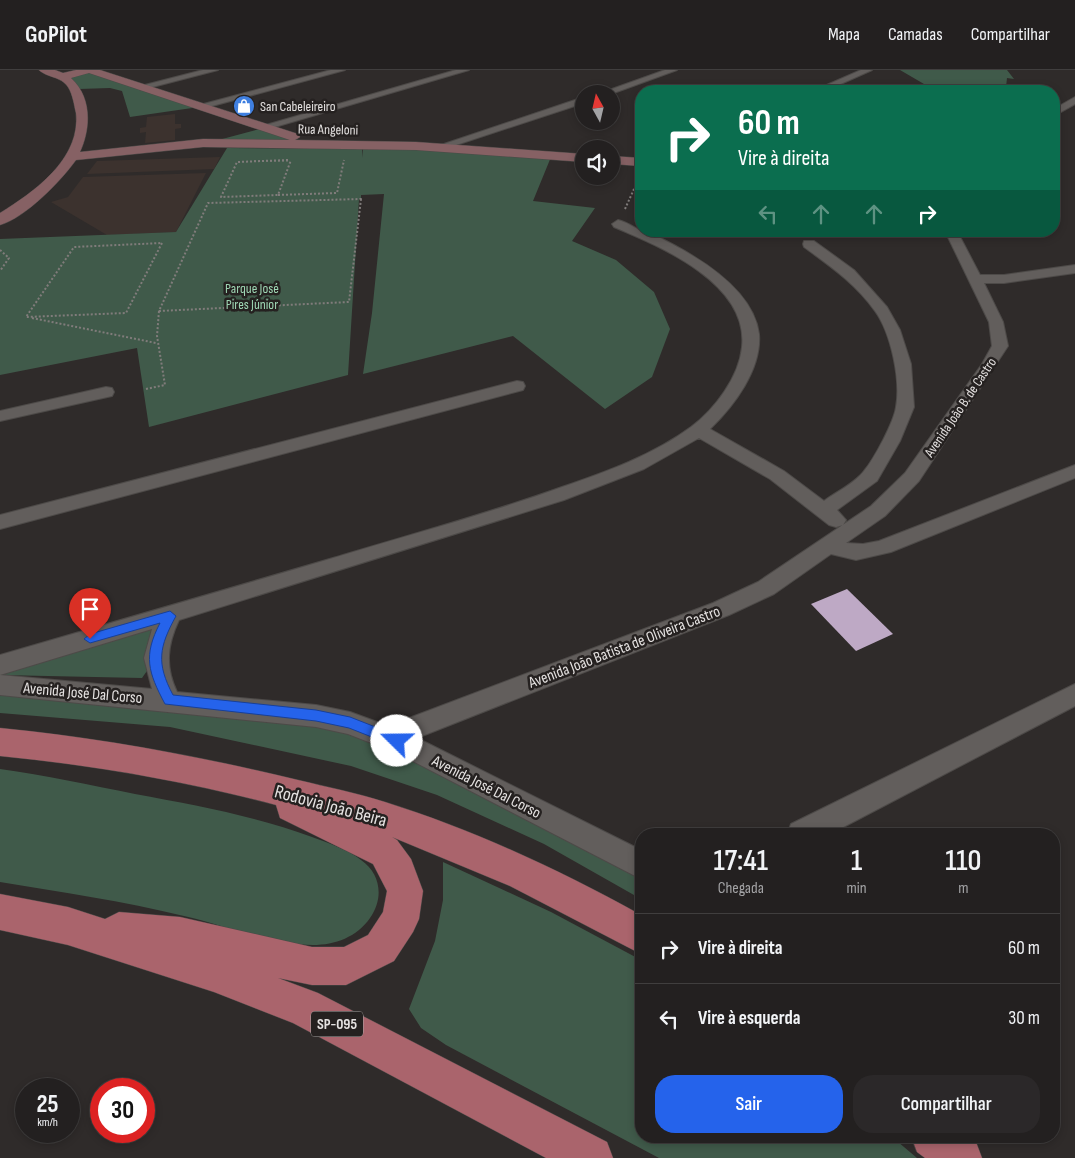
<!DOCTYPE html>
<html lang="pt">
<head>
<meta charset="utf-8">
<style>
  :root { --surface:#232020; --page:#2b2829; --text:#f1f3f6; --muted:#a3a3a5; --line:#403e3e; --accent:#2563eb }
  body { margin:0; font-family:"Sofia Sans Condensed",sans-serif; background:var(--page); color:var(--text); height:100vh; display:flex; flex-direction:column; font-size:19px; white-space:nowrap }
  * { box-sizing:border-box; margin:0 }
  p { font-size:16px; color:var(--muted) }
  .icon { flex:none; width:28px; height:28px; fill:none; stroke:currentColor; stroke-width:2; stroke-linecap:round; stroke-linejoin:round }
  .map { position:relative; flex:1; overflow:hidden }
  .drawer { position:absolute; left:635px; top:758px; width:425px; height:315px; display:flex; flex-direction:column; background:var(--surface); border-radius:20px; box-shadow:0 2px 8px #0003,0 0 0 1px var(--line) }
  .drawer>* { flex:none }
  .banner { position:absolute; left:635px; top:15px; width:425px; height:152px; border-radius:20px; box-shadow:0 2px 8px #0003,0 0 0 1px var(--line); background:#0b6e4f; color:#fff; overflow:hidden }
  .needle { width:32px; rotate:352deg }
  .buttons { position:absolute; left:575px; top:15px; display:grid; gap:10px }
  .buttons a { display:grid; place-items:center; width:45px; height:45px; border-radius:50%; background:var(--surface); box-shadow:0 2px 8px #0003,0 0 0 1px var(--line); font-size:25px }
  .speed { position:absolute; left:15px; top:1008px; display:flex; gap:10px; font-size:25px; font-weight:700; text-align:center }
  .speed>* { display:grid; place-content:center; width:65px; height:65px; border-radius:50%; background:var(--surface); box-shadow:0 2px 8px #0003,0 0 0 1px var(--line); line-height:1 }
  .speed small { font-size:12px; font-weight:400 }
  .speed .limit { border:8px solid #d22; background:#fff; color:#111 }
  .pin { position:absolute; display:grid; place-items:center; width:42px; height:42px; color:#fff; margin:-51px -21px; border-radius:50% 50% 50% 0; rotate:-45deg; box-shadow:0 0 5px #0007 }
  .pin .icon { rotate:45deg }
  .me { position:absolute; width:55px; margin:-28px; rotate:292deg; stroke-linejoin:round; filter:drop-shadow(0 0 4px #0008) }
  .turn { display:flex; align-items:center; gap:18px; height:105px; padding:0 20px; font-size:22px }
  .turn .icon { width:65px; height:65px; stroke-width:2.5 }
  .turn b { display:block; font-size:35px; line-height:42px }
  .lanes { display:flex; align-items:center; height:48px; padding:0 20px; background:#0003; justify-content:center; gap:25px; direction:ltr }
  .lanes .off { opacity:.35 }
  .eta { display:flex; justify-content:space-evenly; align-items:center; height:85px; text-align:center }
  .eta b { font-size:30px; font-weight:600; line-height:35px }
  .action { display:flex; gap:10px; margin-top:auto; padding:10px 20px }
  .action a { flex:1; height:58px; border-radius:20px; background:var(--accent); color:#fff; font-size:20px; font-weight:600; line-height:58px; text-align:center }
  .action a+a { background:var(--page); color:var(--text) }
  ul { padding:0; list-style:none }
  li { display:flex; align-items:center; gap:15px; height:70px; padding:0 20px; border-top:1px solid var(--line) }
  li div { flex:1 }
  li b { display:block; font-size:19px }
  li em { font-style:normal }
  header { display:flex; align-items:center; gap:30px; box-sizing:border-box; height:70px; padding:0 25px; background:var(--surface); border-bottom:1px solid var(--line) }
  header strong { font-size:24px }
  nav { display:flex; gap:28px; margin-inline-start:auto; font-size:18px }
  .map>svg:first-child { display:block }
  .built { fill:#3c322e }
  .green { fill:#405a4a }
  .building { fill:#bea9c5 }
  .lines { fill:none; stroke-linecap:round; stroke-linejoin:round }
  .street-casing { stroke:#4d4a48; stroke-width:2 }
  .secondary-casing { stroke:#4d4a48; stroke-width:1 }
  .primary-casing { stroke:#4d4a48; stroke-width:1 }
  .path-far1 { stroke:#807c7b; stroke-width:1; stroke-dasharray:2 2; stroke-linecap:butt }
  .path { stroke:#807c7b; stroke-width:2; stroke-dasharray:2 2; stroke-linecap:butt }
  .street { fill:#625e5c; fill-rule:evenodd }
  .secondary { fill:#866164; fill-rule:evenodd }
  .primary { fill:#aa646c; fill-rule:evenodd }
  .route { fill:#2563eb; stroke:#184099 }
  .labels { text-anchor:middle; stroke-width:5; stroke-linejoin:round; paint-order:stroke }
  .far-poi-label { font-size:14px; fill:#e5e2e1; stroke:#252120; text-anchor:start }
  .far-street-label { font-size:14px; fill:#e5e2e1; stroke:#252120 }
  .far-park-label { font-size:14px; fill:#9fd7b5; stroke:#252120 }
  .shield { fill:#252120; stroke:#aba8a7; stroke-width:1 }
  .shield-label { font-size:15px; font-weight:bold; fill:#e5e2e1 }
  .street-label { font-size:16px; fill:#e5e2e1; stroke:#252120 }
  .near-street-label { font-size:19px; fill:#e5e2e1; stroke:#252120 }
</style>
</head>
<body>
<header>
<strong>GoPilot</strong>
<nav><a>Mapa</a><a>Camadas</a><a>Compartilhar</a></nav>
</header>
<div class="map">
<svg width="1075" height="1088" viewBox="0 0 1075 1088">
  <rect width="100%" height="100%" fill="#2f2b2a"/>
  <path class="built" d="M175,44V54H181V58L175,59V70L145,73L146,62L140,63V58L146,57L147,47Z
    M220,87L214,99L87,104L97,91Z
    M206,103L176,162L107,165L51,132L68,127L83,107Z"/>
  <path class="green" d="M900,0H1007L1014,9L1007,8L1006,17L1011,21H936Z
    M89,1L199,37L130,47L122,21L110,18L79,19L70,8Z
    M263,58L307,73L211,72Z
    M387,77L551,87L533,131L595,138L572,171L616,190L654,222L670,259L652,307L605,339L513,266L363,304L372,243L384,124L361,125V129H359L348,305L149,357L137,278L0,305V169L176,162L227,78L362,79V88L363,78Z
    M157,556L149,598L142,608L0,605V599Z
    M0,621L311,653L384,674L641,805V829L544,774L437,725L351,696L170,657L0,643Z
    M0,699C45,705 90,715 135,724C195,735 255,746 312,767C328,773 347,779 361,790C381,804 384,828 370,848C357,867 335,875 313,875C272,875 224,855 184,846C123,831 61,822 0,812Z
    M443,792L551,842L641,890V1066H891L917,1088H659L446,975L421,958L409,939L435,871L443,830Z"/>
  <path class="building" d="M847,519L893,564L856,581L811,534Z"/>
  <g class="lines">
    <g class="street-casing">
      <path id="street" d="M203,0H218L141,20L137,17Z
        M331,0H345L201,39L196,36Z
        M456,0H469L268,59L259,57Z
        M665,0H677L611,24H598Z
        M861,0H872L825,21H813Z
        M584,27V33L444,79L440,80L435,77Z
        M1075,27V34L1054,46V39Z
        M618,150C627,152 635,158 641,161C644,162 648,162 652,164C690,182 753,216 759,264C762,299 734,336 710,359L784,401L824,431C836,422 855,413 864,401C874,389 894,352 896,337C901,310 891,263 875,241C856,214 830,196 804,177L803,174L804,171H814L854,200L887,237L900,260L911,294L914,337L900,371L877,411L837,440L846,450L843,455L836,457L829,455L770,409L699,368L644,399L564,430L179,550C167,575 165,597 177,622L316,635L350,642L388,656L713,533L758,512L871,436L905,403L982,294L992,276L989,252L945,161H957L980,205H1004L1075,195V203L1004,213H984L1003,252L1008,276L919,411L885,446L846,473L863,474L879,471L1075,395V408L891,482L856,490L831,484L774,524L729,545L417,668L641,780V809L397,683L348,664L316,657L0,625V585C111,553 222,521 333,488C409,465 487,444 562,417C606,402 653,385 691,357C715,339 739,307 742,277C749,214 662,177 614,157L612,154ZM152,559L144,588L152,619L0,605Z
        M517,311L523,312L525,316L523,320L0,459V445Z
        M106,317L112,318L114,322L112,326L0,351V341Z
        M1075,614V636L830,764H787L791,754Z"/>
    </g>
    <g class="secondary-casing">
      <path id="secondary" d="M39,0H55L63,3L76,0H100L298,64L300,67L295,70L416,72L584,84V92L416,80L203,77L76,90C61,111 25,148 0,155V143C34,122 81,89 76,43C74,35 73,25 68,17C61,6 47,8 39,0ZM89,3L290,70H293L203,69L80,82C91,58 92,27 71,8Z
        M611,86L641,88V96L611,94Z"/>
    </g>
    <g class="primary-casing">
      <path id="primary" d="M0,658C101,668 199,686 298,710C327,717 357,723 385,732C474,760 560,800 641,845V884L510,816L392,767L397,770L411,789L423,821L419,849L413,862L394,891L346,915H312L278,908L318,923L607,1072L613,1088H546L293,953L214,922L68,875L0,860V824L68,837L105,849L119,842L180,847L312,877H344L368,865L383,842L387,821L373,794L280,748L276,735C185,711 93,695 0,686Z
        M911,1066H968L976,1072L982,1088H925L917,1082Z"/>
    </g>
    <path class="path-far1" d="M254,91H290"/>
    <path class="path" d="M288,90L237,92L221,127L278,125L291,90
      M278,125L337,123L344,90
      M361,129L349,232L159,241L208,133Z
      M625,139L639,108
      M162,173L126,243L26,247L74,177Z
      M0,180L9,188L0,201
      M32,248L156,273
      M146,319L165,315L157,266L159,241"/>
    <use href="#street" class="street"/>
    <use href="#secondary" class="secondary"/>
    <use href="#primary" class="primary"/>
  </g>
  <path class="route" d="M170,541L176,546C159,577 156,593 173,625L316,640L350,647L401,667L403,671L401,675L397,677L349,658L316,651L165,634C148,602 143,586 160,553L90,573L84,569L90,564Z"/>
  <defs>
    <g id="shop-disc" transform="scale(1.125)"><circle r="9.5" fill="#3f7fe0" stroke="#252120"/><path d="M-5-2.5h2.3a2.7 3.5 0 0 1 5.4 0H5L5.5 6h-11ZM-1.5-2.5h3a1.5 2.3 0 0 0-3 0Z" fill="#fff"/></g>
  </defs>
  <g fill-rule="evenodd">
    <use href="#shop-disc" x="244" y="36"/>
  </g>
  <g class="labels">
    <g class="far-poi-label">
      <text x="260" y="41">San Cabeleireiro</text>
    </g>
    <g class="far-street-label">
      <text transform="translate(328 59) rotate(1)" y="5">Rua Angeloni</text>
      <text transform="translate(960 337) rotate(-56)" y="5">Avenida João B. de Castro</text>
    </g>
    <g class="far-park-label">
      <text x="252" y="223">Parque José<tspan x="252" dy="16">Pires Júnior</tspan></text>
    </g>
    <rect class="shield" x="311" y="941.5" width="52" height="25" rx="4"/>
    <g class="shield-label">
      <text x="337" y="959">SP-095</text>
    </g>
    <g class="street-label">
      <text transform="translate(624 576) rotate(-21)" y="6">Avenida João Batista de Oliveira Castro</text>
      <text transform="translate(83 622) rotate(5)" y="6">Avenida José Dal Corso</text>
      <text transform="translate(487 716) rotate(27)" y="6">Avenida José Dal Corso</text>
    </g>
    <g class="near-street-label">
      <text transform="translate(331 735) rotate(15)" y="7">Rodovia João Beira</text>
    </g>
  </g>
</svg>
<div class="buttons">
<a><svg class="needle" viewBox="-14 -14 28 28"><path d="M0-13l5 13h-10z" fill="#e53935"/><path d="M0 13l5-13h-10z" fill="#a3a3a5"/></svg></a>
<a><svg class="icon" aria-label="sound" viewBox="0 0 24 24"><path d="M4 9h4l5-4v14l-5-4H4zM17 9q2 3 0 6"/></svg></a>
</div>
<div class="speed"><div>25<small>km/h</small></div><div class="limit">30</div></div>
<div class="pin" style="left:90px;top:569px;background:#d93025"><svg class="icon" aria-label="arrive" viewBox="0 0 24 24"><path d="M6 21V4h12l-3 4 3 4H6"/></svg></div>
<svg class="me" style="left:397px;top:671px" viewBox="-20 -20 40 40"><circle r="19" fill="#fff"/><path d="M0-13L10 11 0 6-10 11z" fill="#2563eb"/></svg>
<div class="banner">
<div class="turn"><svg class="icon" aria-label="right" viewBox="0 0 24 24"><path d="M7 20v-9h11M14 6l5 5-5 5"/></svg><div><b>60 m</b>Vire à direita</div></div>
<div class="lanes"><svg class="icon off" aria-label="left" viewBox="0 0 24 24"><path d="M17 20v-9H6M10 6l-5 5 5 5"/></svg><svg class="icon off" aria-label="ahead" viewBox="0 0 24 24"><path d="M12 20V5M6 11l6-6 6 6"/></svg><svg class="icon off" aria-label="ahead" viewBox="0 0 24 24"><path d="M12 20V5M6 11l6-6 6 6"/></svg><svg class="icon" aria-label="right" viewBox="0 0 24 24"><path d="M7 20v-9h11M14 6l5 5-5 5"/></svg></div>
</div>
<section class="drawer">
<div class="eta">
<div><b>17:41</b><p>Chegada</p></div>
<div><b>1</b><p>min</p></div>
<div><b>110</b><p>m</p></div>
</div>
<ul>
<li><svg class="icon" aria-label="right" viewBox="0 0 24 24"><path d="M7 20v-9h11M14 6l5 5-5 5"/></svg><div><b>Vire à direita</b></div><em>60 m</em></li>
<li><svg class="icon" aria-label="left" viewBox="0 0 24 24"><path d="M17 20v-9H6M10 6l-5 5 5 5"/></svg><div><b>Vire à esquerda</b></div><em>30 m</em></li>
</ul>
<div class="action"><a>Sair</a><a>Compartilhar</a></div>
</section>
</div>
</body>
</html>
